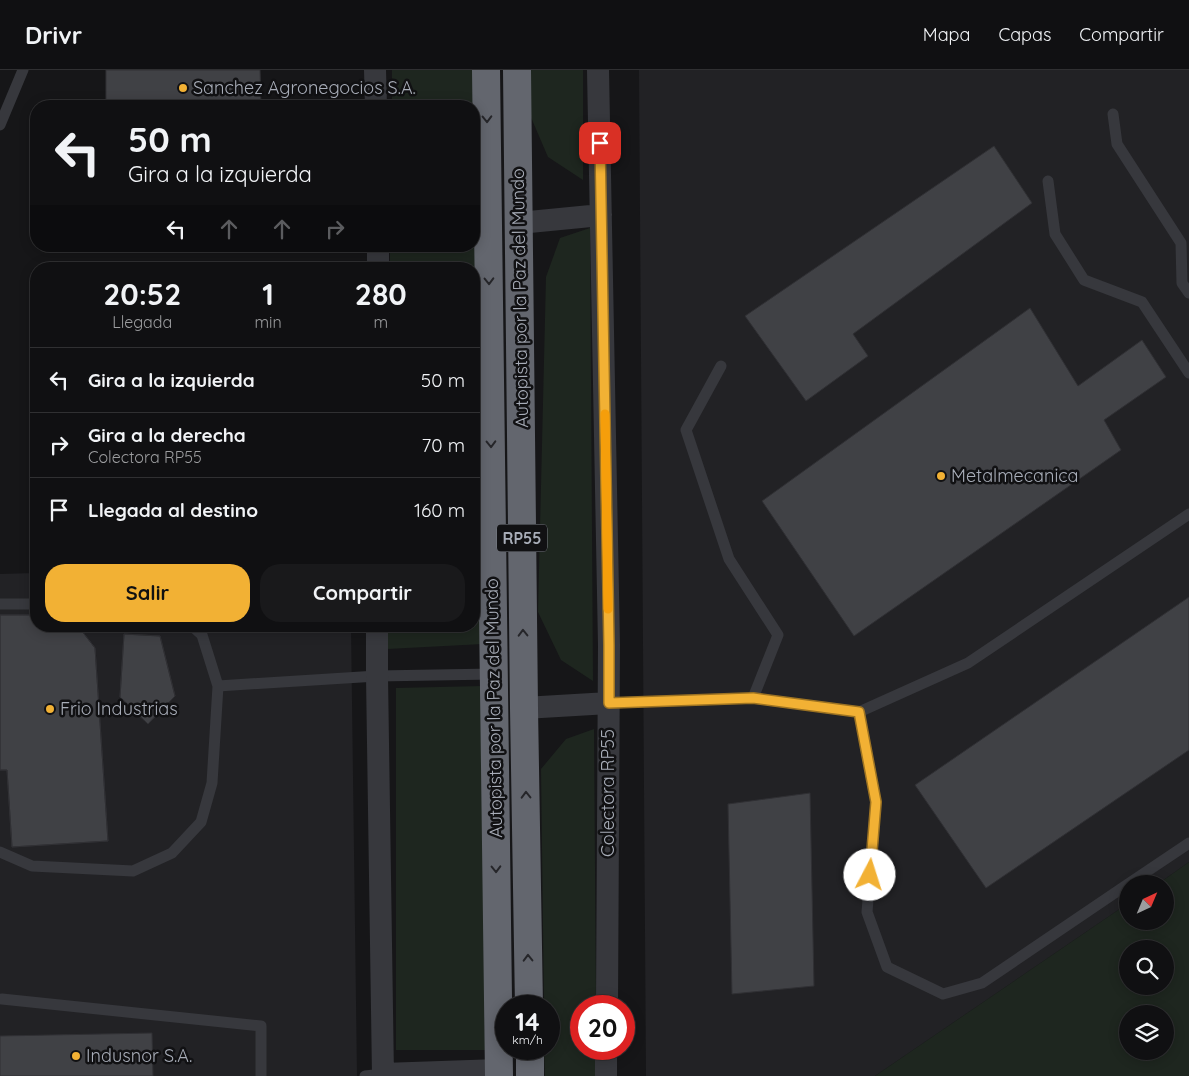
<!DOCTYPE html>
<html lang="es">
<head>
<meta charset="utf-8">
<style>
  :root { --surface:#101012; --page:#19191b; --text:#f1f3f6; --muted:#9c9d9f; --line:#303032; --accent:#f2b134 }
  body { margin:0; font-family:Quicksand,sans-serif; background:var(--page); color:var(--text); height:100vh; display:flex; flex-direction:column; font-size:19px; white-space:nowrap }
  * { box-sizing:border-box; margin:0 }
  p { font-size:16px; color:var(--muted) }
  .icon { flex:none; width:28px; height:28px; fill:none; stroke:currentColor; stroke-width:2; stroke-linecap:round; stroke-linejoin:round }
  .map { position:relative; flex:1; overflow:hidden }
  .drawer { position:absolute; left:30px; top:192px; width:450px; height:370px; display:flex; flex-direction:column; background:var(--surface); border-radius:20px; box-shadow:0 2px 12px #0003,0 0 0 1px var(--line) }
  .drawer>* { flex:none }
  .top-card { position:absolute; left:30px; top:30px; width:450px; height:152px; border-radius:20px; box-shadow:0 2px 12px #0003,0 0 0 1px var(--line); background:#101012; color:var(--text); overflow:hidden }
  .needle { width:32px; rotate:44deg }
  .tools { position:absolute; left:1119px; top:805px; display:grid; gap:10px }
  .tools a { display:grid; place-items:center; width:55px; height:55px; border-radius:50%; background:var(--surface); box-shadow:0 2px 12px #0003,0 0 0 1px var(--line); font-size:25px }
  .speed { position:absolute; left:495px; top:925px; display:flex; gap:10px; font-size:25px; font-weight:700; text-align:center }
  .speed>* { display:grid; place-content:center; width:65px; height:65px; border-radius:50%; background:var(--surface); box-shadow:0 2px 12px #0003,0 0 0 1px var(--line); line-height:1 }
  .speed small { font-size:12px; font-weight:400 }
  .speed .limit { border:8px solid #d22; background:#fff; color:#111 }
  .pin { position:absolute; display:grid; place-items:center; width:42px; height:42px; color:#fff; margin:-21px; border-radius:10px; box-shadow:0 2px 8px #0006 }
  .me { position:absolute; width:55px; margin:-28px; rotate:5deg; stroke-linejoin:round; filter:drop-shadow(0 0 4px #0008) }
  .turn { display:flex; align-items:center; gap:18px; height:105px; padding:0 15px; font-size:22px }
  .turn .icon { width:65px; height:65px; stroke-width:2.5 }
  .turn b { display:block; font-size:35px; line-height:42px }
  .lanes { display:flex; align-items:center; height:48px; padding:0 15px; background:#0003; justify-content:center; gap:25px; direction:ltr }
  .lanes .off { opacity:.35 }
  .eta { display:flex; justify-content:space-evenly; align-items:center; height:85px; text-align:center }
  .eta b { font-size:30px; font-weight:700; line-height:35px }
  .primary-button { display:flex; gap:10px; margin-top:auto; padding:10px 15px }
  .primary-button a { flex:1; height:58px; border-radius:20px; background:var(--accent); color:#111; font-size:20px; font-weight:700; line-height:58px; text-align:center }
  .primary-button a+a { background:var(--page); color:var(--text) }
  ul { padding:0; list-style:none }
  li { display:flex; align-items:center; gap:15px; height:65px; padding:0 15px; border-top:1px solid var(--line) }
  li div { flex:1 }
  li b { display:block; font-size:19px }
  li em { font-style:normal }
  header { display:flex; align-items:center; gap:30px; box-sizing:border-box; height:70px; padding:0 25px; background:var(--surface); border-bottom:1px solid var(--line) }
  header strong { font-size:24px }
  nav { display:flex; gap:28px; margin-inline-start:auto; font-size:18px }
  .map>svg:first-child { display:block }
  .built { fill:#222225 }
  .green { fill:#1e261f; fill-rule:evenodd }
  .building { fill:#404145; stroke:#303034 }
  .lines { fill:none; stroke-linecap:round; stroke-linejoin:round }
  .lane { stroke:#37383d; stroke-width:11 }
  .street { stroke:#37383d; stroke-width:22 }
  .highway { stroke:#63666e; stroke-width:28 }
  .oneway { stroke:#26262a }
  .route-casing { stroke:#9d7322; stroke-width:12 }
  .route { stroke:#f2b134; stroke-width:9 }
  .slow { stroke:#f59e0b; stroke-width:9 }
  .poi-dot { fill:#f2b134; stroke:#111113; stroke-width:2 }
  .labels { text-anchor:middle; stroke-width:5; stroke-linejoin:round; paint-order:stroke }
  .shield { fill:#111113; stroke:#7b7e86; stroke-width:1 }
  .shield-label { font-size:16px; font-weight:bold; fill:#a8adb8 }
  .poi-label { font-size:18px; fill:#a8adb8; stroke:#111113; text-anchor:start }
  .street-label { font-size:18px; fill:#a8adb8; stroke:#111113 }
</style>
</head>
<body>
<header>
<strong>Drivr</strong>
<nav><a>Mapa</a><a>Capas</a><a>Compartir</a></nav>
</header>
<div class="map">
<svg width="1189" height="1006" viewBox="0 0 1189 1006">
  <rect width="100%" height="100%" fill="#161618"/>
  <path class="built" d="M639,0H1189V792L1158,814H1128L1127,834L875,1006H646Z
    M36,503V556H351L357,1006H0V504Z"/>
  <path class="green" d="M392,0H476L482,574L387,579V556H474V199H390V176H474V36H392Z
    M530,0H583V110L548,87L530,45Z
    M590,158L593,611L561,590L538,542L546,207L560,168Z
    M483,616L485,980H396V618Z
    M594,659L596,936H581V979H596L597,1006H545L544,979H549V936H544L541,699L566,669Z
    M1189,792V1006H875L1127,834L1128,851H1165V814H1158ZM1128,879H1165V916H1128ZM1128,944H1165V981H1128Z"/>
  <path class="building" d="M106,0H260L261,36H106Z
    M994,76L1032,133L853,264L868,286L806,331L745,246Z
    M1030,238L1078,316L1142,270L1166,307L1104,350L1121,380L854,566L762,431Z
    M1189,527V680L986,818L915,715Z
    M0,545H36V556H78L95,578L108,771L12,777L7,700H0Z
    M0,545H36V556H78L95,578L108,771L12,777L7,700H0Z
    M124,564L160,566L175,626L148,654L120,627Z
    M124,564L160,566L175,626L148,654L120,627Z
    M810,723L814,916L732,924L728,734Z
    M152,963L153,1006H0V966Z"/>
  <g class="lines">
    <path class="lane" d="M1113,44L1117,74L1181,173L1182,213L1189,223
      M0,55L23,0
      M1048,111L1055,164L1084,210L1142,232L1189,303
      M721,296L686,360L729,489L778,565L753,628
      M0,534H36
      M218,616L377,606L493,604
      M609,633L753,628L859,642L968,593L1189,444
      M859,642L876,732L867,842L887,897L943,924L982,913L1128,814
      M0,782L32,796L133,801L172,783L201,752L212,713L218,616L202,565L192,556
      M1128,814L1189,773
      M2,929L261,956V1006
      M365,1006L383,1004"/>
    <path class="street" d="M375,0L376,36
      M598,0L609,575L607,936
      M519,153L601,145
      M378,176V199
      M377,556V606L383,1006
      M524,638L609,633
      M383,1004L499,1000
      M606,1006V979"/>
    <path class="highway" d="M486,0L499,1006
      M517,0L524,638L529,936
      M530,979V1006"/>
  </g>
  <defs><path id="oneway-chevron" d="M-2-3.5L2.5 0L-2 3.5" fill="none" stroke-width="1.6" stroke-linecap="round" stroke-linejoin="round" transform="scale(1.25)"/></defs>
  <g class="oneway">
    <use href="#oneway-chevron" transform="translate(487 49) rotate(89)"/>
    <use href="#oneway-chevron" transform="translate(489 211) rotate(89)"/>
    <use href="#oneway-chevron" transform="translate(491 374) rotate(89)"/>
    <use href="#oneway-chevron" transform="translate(523 563) rotate(-91)"/>
    <use href="#oneway-chevron" transform="translate(526 725) rotate(-91)"/>
    <use href="#oneway-chevron" transform="translate(496 799) rotate(89)"/>
    <use href="#oneway-chevron" transform="translate(528 888) rotate(-91)"/>
  </g>
  <g class="lines">
    <g class="route-casing">
      <path id="route" d="M600,73L609,575V633L753,628L859,642L876,732L870,805"/>
    </g>
    <use href="#route" class="route"/>
    <path class="slow" d="M605,344L608,539"/>
  </g>
  <g class="poi-dot">
    <circle cx="183" cy="18" r="5"/>
    <circle cx="941" cy="406" r="5"/>
    <circle cx="50" cy="639" r="5"/>
    <circle cx="76" cy="986" r="5"/>
  </g>
  <g class="labels">
    <rect class="shield" x="497" y="454.5" width="50" height="27" rx="4"/>
    <g class="shield-label">
      <text x="522" y="474">RP55</text>
    </g>
    <g class="poi-label">
      <text x="193" y="24">Sanchez Agronegocios S.A.</text>
      <text x="951" y="412">Metalmecanica</text>
      <text x="60" y="645">Frio Industrias</text>
      <text x="86" y="992">Indusnor S.A.</text>
    </g>
    <g class="street-label">
      <text transform="translate(520 228) rotate(-91)" y="6">Autopista por la Paz del Mundo</text>
      <text transform="translate(494 638) rotate(-91)" y="6">Autopista por la Paz del Mundo</text>
      <text transform="translate(608 723) rotate(-90)" y="6">Colectora RP55</text>
    </g>
  </g>
</svg>
<div class="tools">
<a><svg class="needle" viewBox="-14 -14 28 28"><path d="M0-13l5 13h-10z" fill="#e53935"/><path d="M0 13l5-13h-10z" fill="#9c9d9f"/></svg></a>
<a><svg class="icon" aria-label="search" viewBox="0 0 24 24"><circle cx="10" cy="10" r="6"/><path d="M15 15l6 6"/></svg></a>
<a><svg class="icon" aria-label="layers" viewBox="0 0 24 24"><path d="M12 4l9 5-9 5-9-5zM3 14l9 5 9-5"/></svg></a>
</div>
<div class="speed"><div>14<small>km/h</small></div><div class="limit">20</div></div>
<div class="pin" style="left:600px;top:73px;background:#d93025"><svg class="icon" aria-label="arrive" viewBox="0 0 24 24"><path d="M6 21V4h12l-3 4 3 4H6"/></svg></div>
<svg class="me" style="left:870px;top:805px" viewBox="-20 -20 40 40"><circle r="19" fill="#fff"/><path d="M0-13L10 11 0 6-10 11z" fill="#f2b134"/></svg>
<div class="top-card">
<div class="turn"><svg class="icon" aria-label="left" viewBox="0 0 24 24"><path d="M17 20v-9H6M10 6l-5 5 5 5"/></svg><div><b>50 m</b>Gira a la izquierda</div></div>
<div class="lanes"><svg class="icon" aria-label="left" viewBox="0 0 24 24"><path d="M17 20v-9H6M10 6l-5 5 5 5"/></svg><svg class="icon off" aria-label="ahead" viewBox="0 0 24 24"><path d="M12 20V5M6 11l6-6 6 6"/></svg><svg class="icon off" aria-label="ahead" viewBox="0 0 24 24"><path d="M12 20V5M6 11l6-6 6 6"/></svg><svg class="icon off" aria-label="right" viewBox="0 0 24 24"><path d="M7 20v-9h11M14 6l5 5-5 5"/></svg></div>
</div>
<section class="drawer">
<div class="eta">
<div><b>20:52</b><p>Llegada</p></div>
<div><b>1</b><p>min</p></div>
<div><b>280</b><p>m</p></div>
</div>
<ul>
<li><svg class="icon" aria-label="left" viewBox="0 0 24 24"><path d="M17 20v-9H6M10 6l-5 5 5 5"/></svg><div><b>Gira a la izquierda</b></div><em>50 m</em></li>
<li><svg class="icon" aria-label="right" viewBox="0 0 24 24"><path d="M7 20v-9h11M14 6l5 5-5 5"/></svg><div><b>Gira a la derecha</b><p>Colectora RP55</p></div><em>70 m</em></li>
<li><svg class="icon" aria-label="arrive" viewBox="0 0 24 24"><path d="M6 21V4h12l-3 4 3 4H6"/></svg><div><b>Llegada al destino</b></div><em>160 m</em></li>
</ul>
<div class="primary-button"><a>Salir</a><a>Compartir</a></div>
</section>
</div>
</body>
</html>
